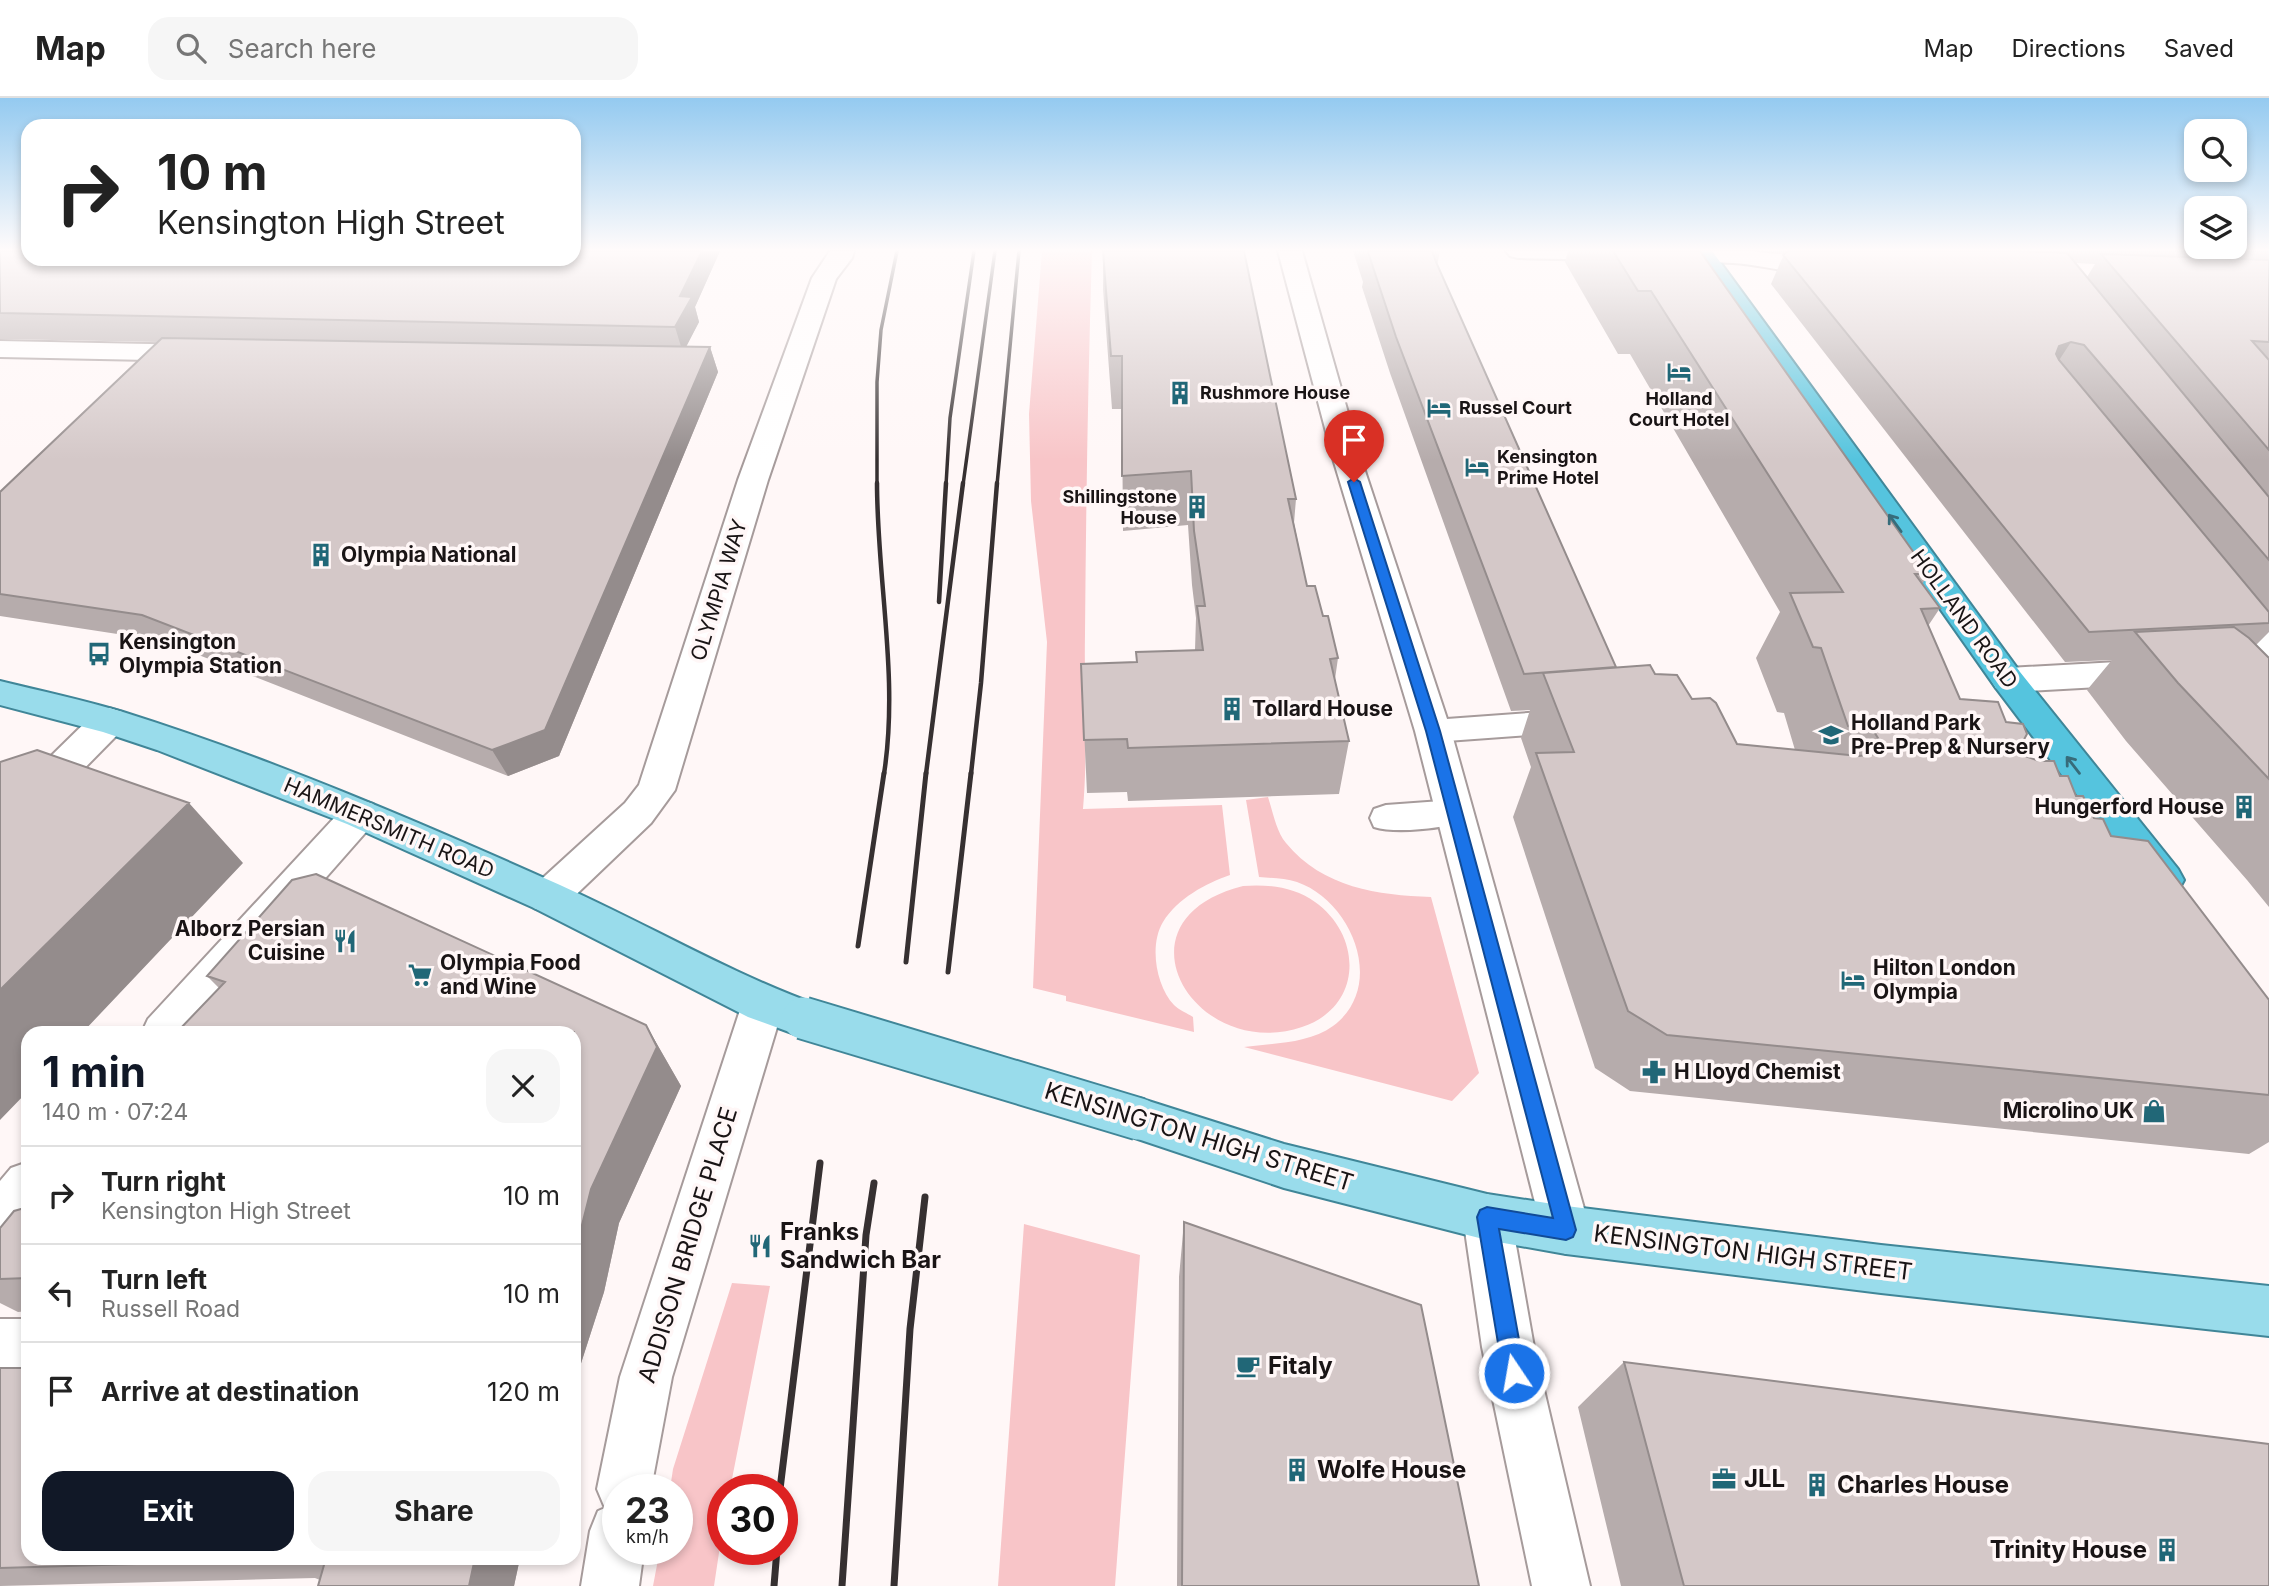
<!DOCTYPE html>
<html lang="en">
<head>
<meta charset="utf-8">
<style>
  :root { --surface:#fff; --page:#f6f6f6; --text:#222; --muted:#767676; --line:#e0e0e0; --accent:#111827 }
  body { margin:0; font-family:Inter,sans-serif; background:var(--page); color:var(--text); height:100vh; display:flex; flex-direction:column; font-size:26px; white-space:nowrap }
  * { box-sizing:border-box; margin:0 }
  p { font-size:23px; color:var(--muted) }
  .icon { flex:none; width:38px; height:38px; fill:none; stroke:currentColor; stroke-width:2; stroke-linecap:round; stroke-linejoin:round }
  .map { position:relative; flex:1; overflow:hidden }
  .panel { position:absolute; left:21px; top:928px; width:560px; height:539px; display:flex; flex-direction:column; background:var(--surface); border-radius:21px; box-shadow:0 4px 10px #0003 }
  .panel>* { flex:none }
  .hud { position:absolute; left:21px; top:21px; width:560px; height:147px; border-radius:21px; box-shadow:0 4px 10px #0003; background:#fff; color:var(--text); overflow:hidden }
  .tools { position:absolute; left:2184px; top:21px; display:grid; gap:14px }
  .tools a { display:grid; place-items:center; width:63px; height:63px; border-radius:14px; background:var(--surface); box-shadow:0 4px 10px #0003; font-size:35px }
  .speed { position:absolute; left:602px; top:1376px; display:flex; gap:14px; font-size:35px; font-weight:700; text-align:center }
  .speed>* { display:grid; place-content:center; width:91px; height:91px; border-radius:50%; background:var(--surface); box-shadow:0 4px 10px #0003; line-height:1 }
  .speed small { font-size:18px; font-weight:400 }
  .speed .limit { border:10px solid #d22; background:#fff; color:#111 }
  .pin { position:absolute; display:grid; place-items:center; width:60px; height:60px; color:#fff; margin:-72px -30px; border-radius:50% 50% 50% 0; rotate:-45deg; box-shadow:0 0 7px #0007 }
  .pin .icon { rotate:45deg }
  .me { position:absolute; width:77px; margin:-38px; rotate:348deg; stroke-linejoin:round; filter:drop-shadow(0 0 5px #0008) }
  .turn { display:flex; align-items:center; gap:24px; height:147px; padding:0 21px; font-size:32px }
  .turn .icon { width:91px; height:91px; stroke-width:2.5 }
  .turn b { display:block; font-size:49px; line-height:60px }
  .round { display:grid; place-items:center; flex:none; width:74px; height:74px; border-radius:21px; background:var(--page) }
  .headline { display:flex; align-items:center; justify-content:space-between; height:119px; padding:0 21px }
  h1 { font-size:42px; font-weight:700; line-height:52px; color:var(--accent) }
  .cta { display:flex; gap:14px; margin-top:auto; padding:14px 21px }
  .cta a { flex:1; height:80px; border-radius:21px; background:var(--accent); color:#fff; font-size:28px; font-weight:700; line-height:80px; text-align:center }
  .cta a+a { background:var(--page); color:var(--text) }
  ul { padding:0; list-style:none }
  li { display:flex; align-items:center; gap:21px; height:98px; padding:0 21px; border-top:2px solid var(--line) }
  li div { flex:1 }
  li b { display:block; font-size:26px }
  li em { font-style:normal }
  header { display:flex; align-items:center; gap:42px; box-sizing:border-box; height:98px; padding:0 35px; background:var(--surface); border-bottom:2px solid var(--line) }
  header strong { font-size:33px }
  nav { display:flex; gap:38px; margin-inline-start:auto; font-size:24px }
  .search { width:490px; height:63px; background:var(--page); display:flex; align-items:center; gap:18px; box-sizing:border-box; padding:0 24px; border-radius:21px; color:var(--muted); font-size:26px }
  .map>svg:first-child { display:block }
  .green { fill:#f8c5c8 }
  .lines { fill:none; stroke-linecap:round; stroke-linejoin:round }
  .lane-casing { stroke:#a69b9b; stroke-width:4 }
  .street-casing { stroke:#a69b9b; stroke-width:4 }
  .primary-casing { stroke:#408698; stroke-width:4 }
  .highway-casing { stroke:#408698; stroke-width:4 }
  .lane { fill:#fff; fill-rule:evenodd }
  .street { fill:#fff; fill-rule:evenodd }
  .primary { fill:#99dceb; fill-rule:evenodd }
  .highway { fill:#55c4de; fill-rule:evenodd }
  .rail-far3 { stroke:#363031; stroke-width:3.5 }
  .rail-far2 { stroke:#363031; stroke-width:4.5 }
  .rail-far1 { stroke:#363031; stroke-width:5 }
  .rail { stroke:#363031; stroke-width:7 }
  .primary-bridge-casing { stroke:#408698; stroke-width:45; stroke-linecap:butt }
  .primary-bridge { stroke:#99dceb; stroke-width:41 }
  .wall { fill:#b6acac; fill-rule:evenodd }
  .shaded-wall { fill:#948c8c }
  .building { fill:#d4c8c8; stroke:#948c8c; stroke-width:2 }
  .oneway { stroke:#376c7a }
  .route { fill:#1a73e8; stroke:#114b97; stroke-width:2 }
  .labels { text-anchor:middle; stroke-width:7; stroke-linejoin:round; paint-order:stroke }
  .far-poi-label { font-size:18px; font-weight:bold; fill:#191415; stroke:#fff7f7; text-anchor:start }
  .poi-label { font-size:21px; font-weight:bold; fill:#191415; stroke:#fff7f7; text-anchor:start }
  .street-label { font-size:21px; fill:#191415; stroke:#fff7f7 }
  .near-street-label { font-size:24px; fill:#191415; stroke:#fff7f7 }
  .near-poi-label { font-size:24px; font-weight:bold; fill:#191415; stroke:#fff7f7; text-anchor:start }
</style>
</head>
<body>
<header>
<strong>Map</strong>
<div class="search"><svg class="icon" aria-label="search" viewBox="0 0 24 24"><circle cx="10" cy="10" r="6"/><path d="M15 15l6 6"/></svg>Search here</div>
<nav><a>Map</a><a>Directions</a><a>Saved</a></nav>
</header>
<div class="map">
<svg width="2269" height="1488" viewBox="0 0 2269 1488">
  <rect width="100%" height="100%" fill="#fff7f7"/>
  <path class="green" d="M1042,153H1092C1088,281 1086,408 1085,536C1084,594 1088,653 1083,711L1222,707L1230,777C1205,786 1178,800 1163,824C1149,847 1156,888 1174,907C1179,912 1187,915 1193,919L1194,934L1066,903V898L1033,890L1047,544L1031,403L1029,316Z
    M1268,699C1273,714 1276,733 1286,745C1323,790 1378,797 1431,799L1479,975L1452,1003L1244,949C1273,945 1308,946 1333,928C1387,888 1352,803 1297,784C1285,780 1271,780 1259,779L1246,702Z
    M1243,788C1268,786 1294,789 1315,804C1363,838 1363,909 1302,929C1195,965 1108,822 1243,788Z
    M1024,1126L1140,1157L1115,1488H998Z
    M732,1185L770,1188L730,1391H723V1428L714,1488H653L660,1451H677V1391H670L673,1371Z"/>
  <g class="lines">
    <g class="lane-casing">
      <path id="lane" d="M1570,612L1581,615L1585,623L1581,631L1570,634L1433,644L1422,641L1418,633L1422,625L1433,622Z
        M1455,702L1467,705L1471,714L1467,723C1444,730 1397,736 1374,729L1370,720L1374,711L1386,707Z"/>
    </g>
    <g class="street-casing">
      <path id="street" d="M830,153H854L852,160L836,181L768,382L675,692L651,725L562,810L548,815L534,810L528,799L534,788L625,705L639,687L738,382L812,180Z
        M1278,153H1302L1362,364L1451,633L1590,1132L1583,1149L1566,1156L1549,1149L1542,1132L1415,633L1334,364Z
        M1506,153H1751C1780,158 1811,155 1839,162L1843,167L1839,172C1805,181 1768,167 1733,165C1661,161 1590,162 1518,160L1510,158Z
        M0,243L199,247L208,249L212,255L208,261L199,263L0,259Z
        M2228,490L2239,494L2269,529V562L2257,559L2212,501L2217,494Z
        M2153,562L2165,566L2170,574L2165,582L2153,586L2008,594L1996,590L1991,582L1996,574L2008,570Z
        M109,610L122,614L127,623L122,632L14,742L0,747V708L96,614Z
        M360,702L373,706L379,716L373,726L190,934H142L148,921L347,706Z
        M763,888L778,893L784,906L672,1279L651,1391H618V1451H644L639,1488H581L590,1433L598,1413L605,1410L597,1391L620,1279L742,906L748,893Z
        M28,1064V1121L17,1134L0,1141V1083L11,1070Z
        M1487,1096L1504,1103L1511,1119L1534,1249L1590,1488H1532L1482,1249L1463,1119L1470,1103Z
        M0,1221H28V1273H0Z"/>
    </g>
    <g class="primary-casing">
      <path id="primary" d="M0,583C41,593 83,602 123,614C272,661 417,723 560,787C647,826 729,875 818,907L824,920L818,933L803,939L748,919L534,810L347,726L157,652L103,634L0,607Z
        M1139,1000L1284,1046L1487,1096L1566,1108L1881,1147L2269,1188V1238L1881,1195L1566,1156L1487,1142L1284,1090L1123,1036L1116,1021L1123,1006Z"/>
    </g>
    <g class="highway-casing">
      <path id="highway" d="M1688,153H1712L2020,574L2178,771L2184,782L2178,793L2164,798L2150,793L1996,590Z"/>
    </g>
    <use href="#lane" class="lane"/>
    <use href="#street" class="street"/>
    <use href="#primary" class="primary"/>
    <use href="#highway" class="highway"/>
    <path class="rail-far3" d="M877,387V284L881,232L897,153
      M946,387L950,320L974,153
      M963,387L995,153
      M997,387L1019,153"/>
    <path class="rail-far2" d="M877,385C877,482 899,580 884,676
      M939,504L946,385
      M926,676L963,385
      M971,676L981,585L997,385"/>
    <path class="rail-far1" d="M858,848L884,675
      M906,864L926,675
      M948,874L971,675"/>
    <path class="rail" d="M780,1391L820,1065
      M774,1488L777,1451
      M842,1488L866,1137L874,1085
      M894,1488L910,1231L925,1099"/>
    <g class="primary-bridge-casing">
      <path id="primary-bridge" d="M803,920L1139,1021"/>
    </g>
    <use href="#primary-bridge" class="primary-bridge"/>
  </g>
  <path class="wall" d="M0,153H720L695,209L699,224L686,248L710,249L718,274L559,658L508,678L163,543L0,518V394L158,244L0,241Z
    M1103,153H1244L1296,401L1294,425L1307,488L1323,518L1338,560L1335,581L1349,643L1339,696L1128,703L1127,694L1087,695L1081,566L1136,564V554L1195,552L1196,520L1192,487L1188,427L1123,433L1122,311H1112L1103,191Z
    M1353,153H1440L1437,168L1616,569L1655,576L1692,601L1737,646L1795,652L1784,615L1777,614L1756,560L1780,514L1630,256H1618L1565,164L1568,153H1700L1929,476L1922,486L1940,510L1928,528L1960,601L2006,624L2025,658L2060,678L2094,720L2269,902V1044L2249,1056L1630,993L1595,970L1513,719L1531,669L1521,640L1530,612L1511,613L1390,275L1362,189L1363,184Z
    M1768,153H2269V534L2256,547L2269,560V809L2247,782L2126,643L2087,592L2112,562L2065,564L1771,186L1784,156ZM2076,165L2095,166L2087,179Z
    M316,776L646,927L681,988L619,1125L604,1194L574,1287V934H177L219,890L207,878L292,782Z
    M28,1109V1213L18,1214L0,1205V1130Z
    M1184,1124L1479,1488H1177L1179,1179Z
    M1624,1264L2269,1488H1621L1578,1309Z
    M0,1270L520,1460L514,1488H318L320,1482L315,1480L0,1488Z"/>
  <path class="shaded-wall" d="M702,153H720L695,209L699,224L683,255L675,229L680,198Z
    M2071,244L2052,273L2041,277L2059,248Z
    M710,249L718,274L559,658L508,678L492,652Z
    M189,705L243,765L83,934H28V993L0,1022V892Z
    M646,927L681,988L619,1125L604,1194L574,1287V1159L591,1091Z
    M475,1460H520L514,1488H469Z"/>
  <path class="building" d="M0,153H28V161H574V153H702L680,198L692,199L675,229L0,215Z
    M1103,153H1244L1296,401H1288L1307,488H1315L1323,518H1328L1338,560L1330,561L1349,643L1128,650L1127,641L1084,642L1081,566L1137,564L1136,554L1203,552L1197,508H1205L1194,433L1191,373L1122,378V258H1111Z
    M1370,153H1432L1436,164L1616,569L1524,576L1396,239L1368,154Z
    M1613,153H1700L1929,476H1915L1940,510L1921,511L1960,601L1998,604L2006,624L2023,626L2027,636L2020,649L2025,658L2039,663H2054L2060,678H2068L2076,698H2083L2094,720L2103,721L2111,738L2148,743L2269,902V997L1667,937L1628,913L1536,655L1574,654L1543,575L1650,567L1655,576L1677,577L1692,601L1710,600L1716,605L1737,646L1859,658L1874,656L1881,645L1873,632L1848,628L1821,550L1813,549L1790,495L1843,494L1651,193H1638Z
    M1788,153H2010L2067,155L2269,399V462L2084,247L2071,244L2059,248L2056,256L2059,262L2269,514V525L2089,534L1783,157Z
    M2101,156L2269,162V244L2252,243L2269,262V352Z
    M162,240L710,249L545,632L492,652L142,517L0,496V394Z
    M2234,529L2249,540L2269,560V681L2178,585L2135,534Z
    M37,652L189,705L0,892V664Z
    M316,776L646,927L657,949L591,1091L574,1159V934H177L225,884L207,878L292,782Z
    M28,1109V1180L0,1181V1130L14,1113Z
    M1184,1124L1421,1207L1479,1488H1182Z
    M1624,1264L2269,1346V1488H1684Z
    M0,1270H28V1460H325L269,1465L270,1462L0,1470Z
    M326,1460H475L469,1488H318Z"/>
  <defs><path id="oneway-shaft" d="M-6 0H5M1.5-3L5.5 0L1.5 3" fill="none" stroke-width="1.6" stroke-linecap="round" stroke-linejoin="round" transform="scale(1.75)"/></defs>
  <g class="oneway">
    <use href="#oneway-shaft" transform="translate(1895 425) rotate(-126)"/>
    <use href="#oneway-shaft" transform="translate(2073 667) rotate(-128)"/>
  </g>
  <linearGradient id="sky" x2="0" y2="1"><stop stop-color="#94caf0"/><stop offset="0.42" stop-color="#fffbfb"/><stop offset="1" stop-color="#fffbfb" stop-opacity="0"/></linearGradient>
  <rect width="2269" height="362" fill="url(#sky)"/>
  <path class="route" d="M1354,380L1360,384L1440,633L1576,1132L1573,1139L1566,1142L1499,1131L1525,1275L1522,1283L1514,1286L1506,1283L1503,1275L1477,1119L1480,1112L1487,1109L1553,1120L1426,633L1348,384Z"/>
  <defs>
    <g id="hotel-bare" transform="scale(1.89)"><path d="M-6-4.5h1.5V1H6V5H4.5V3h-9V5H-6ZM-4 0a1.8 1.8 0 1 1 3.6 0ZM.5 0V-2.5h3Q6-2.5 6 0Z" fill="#216777" stroke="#fff7f7" stroke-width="2.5" paint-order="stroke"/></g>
    <g id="building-bare" transform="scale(1.89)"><path d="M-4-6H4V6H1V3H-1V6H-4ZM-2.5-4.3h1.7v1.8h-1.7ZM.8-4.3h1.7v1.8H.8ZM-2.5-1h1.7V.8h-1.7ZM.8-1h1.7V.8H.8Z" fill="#216777" stroke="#fff7f7" stroke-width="2.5" paint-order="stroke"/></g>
    <g id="bus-bare" transform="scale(1.89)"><path d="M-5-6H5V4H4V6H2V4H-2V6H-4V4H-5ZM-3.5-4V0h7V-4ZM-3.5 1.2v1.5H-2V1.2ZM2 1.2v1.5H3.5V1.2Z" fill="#216777" stroke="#fff7f7" stroke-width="2.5" paint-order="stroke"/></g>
    <g id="school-bare" transform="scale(1.89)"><path d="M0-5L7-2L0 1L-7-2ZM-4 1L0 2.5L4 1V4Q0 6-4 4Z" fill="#216777" stroke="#fff7f7" stroke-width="2.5" paint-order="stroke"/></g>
    <g id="restaurant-bare" transform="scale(1.89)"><path d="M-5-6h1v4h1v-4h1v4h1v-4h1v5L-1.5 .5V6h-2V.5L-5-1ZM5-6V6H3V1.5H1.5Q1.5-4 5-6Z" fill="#216777" stroke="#fff7f7" stroke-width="2.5" paint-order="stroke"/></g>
    <g id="supermarket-bare" transform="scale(1.89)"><path d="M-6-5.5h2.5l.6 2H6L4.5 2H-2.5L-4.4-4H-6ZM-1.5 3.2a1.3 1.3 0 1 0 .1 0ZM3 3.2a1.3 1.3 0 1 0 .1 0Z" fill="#216777" stroke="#fff7f7" stroke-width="2.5" paint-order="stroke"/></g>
    <g id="pharmacy-bare" transform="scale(1.89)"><path d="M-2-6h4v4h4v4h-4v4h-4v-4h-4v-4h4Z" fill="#216777" stroke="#fff7f7" stroke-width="2.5" paint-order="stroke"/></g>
    <g id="shop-bare" transform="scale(1.89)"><path d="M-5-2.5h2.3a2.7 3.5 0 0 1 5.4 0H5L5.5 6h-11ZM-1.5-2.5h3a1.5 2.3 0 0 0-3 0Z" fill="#216777" stroke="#fff7f7" stroke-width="2.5" paint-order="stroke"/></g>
    <g id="cafe-bare" transform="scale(1.89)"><path d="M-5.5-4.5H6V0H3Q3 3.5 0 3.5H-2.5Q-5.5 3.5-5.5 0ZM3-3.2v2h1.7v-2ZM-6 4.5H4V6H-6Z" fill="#216777" stroke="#fff7f7" stroke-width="2.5" paint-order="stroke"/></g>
    <g id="office-bare" transform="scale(1.89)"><path d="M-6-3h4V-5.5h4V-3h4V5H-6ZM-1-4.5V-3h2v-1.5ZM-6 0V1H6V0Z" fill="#216777" stroke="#fff7f7" stroke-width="2.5" paint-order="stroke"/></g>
  </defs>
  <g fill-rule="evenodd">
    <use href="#hotel-bare" x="1679" y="274"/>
    <use href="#building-bare" x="1180" y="295"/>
    <use href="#hotel-bare" x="1439" y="310"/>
    <use href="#hotel-bare" x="1477" y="369"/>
    <use href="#building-bare" x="1197" y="409"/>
    <use href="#building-bare" x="321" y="457"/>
    <use href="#bus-bare" x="99" y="556"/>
    <use href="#building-bare" x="1232" y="611"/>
    <use href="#school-bare" x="1831" y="637"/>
    <use href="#building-bare" x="2244" y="709"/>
    <use href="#restaurant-bare" x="345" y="843"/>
    <use href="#supermarket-bare" x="420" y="877"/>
    <use href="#hotel-bare" x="1853" y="882"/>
    <use href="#pharmacy-bare" x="1654" y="974"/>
    <use href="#shop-bare" x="2154" y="1013"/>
    <use href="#restaurant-bare" x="760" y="1148"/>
    <use href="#cafe-bare" x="1248" y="1268"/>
    <use href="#building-bare" x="1297" y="1372"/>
    <use href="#office-bare" x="1724" y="1381"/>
    <use href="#building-bare" x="1817" y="1387"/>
    <use href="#building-bare" x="2167" y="1452"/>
  </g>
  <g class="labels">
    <g class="far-poi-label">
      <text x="1200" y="301">Rushmore House</text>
      <text x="1679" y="307" text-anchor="middle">Holland<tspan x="1679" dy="21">Court Hotel</tspan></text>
      <text x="1459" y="316">Russel Court</text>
      <text x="1497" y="365">Kensington<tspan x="1497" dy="21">Prime Hotel</tspan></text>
      <text x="1177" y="405" text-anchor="end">Shillingstone<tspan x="1177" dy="21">House</tspan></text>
    </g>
    <g class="poi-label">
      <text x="341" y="464">Olympia National</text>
      <text x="119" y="551">Kensington<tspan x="119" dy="24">Olympia Station</tspan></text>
      <text x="1252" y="618">Tollard House</text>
      <text x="1851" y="632">Holland Park<tspan x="1851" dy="24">Pre-Prep &amp; Nursery</tspan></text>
      <text x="2224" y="716" text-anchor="end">Hungerford House</text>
      <text x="325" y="838" text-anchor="end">Alborz Persian<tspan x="325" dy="24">Cuisine</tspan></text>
      <text x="440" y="872">Olympia Food<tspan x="440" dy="24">and Wine</tspan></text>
      <text x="1873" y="877">Hilton London<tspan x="1873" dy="24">Olympia</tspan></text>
      <text x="1674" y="981">H Lloyd Chemist</text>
      <text x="2134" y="1020" text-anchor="end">Microlino UK</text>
    </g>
    <g class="street-label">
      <text transform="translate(719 492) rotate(-73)" y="7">OLYMPIA WAY</text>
      <text transform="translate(1964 521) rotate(54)" y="7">HOLLAND ROAD</text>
      <text transform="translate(389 730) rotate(23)" y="7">HAMMERSMITH ROAD</text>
    </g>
    <g class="near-street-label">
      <text transform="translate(1199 1039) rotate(17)" y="8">KENSINGTON HIGH STREET</text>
      <text transform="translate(688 1147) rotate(-73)" y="8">ADDISON BRIDGE PLACE</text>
      <text transform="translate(1753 1155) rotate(7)" y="8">KENSINGTON HIGH STREET</text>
    </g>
    <g class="near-poi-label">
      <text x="780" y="1142">Franks<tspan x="780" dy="28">Sandwich Bar</tspan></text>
      <text x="1268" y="1276">Fitaly</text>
      <text x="1317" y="1380">Wolfe House</text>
      <text x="1744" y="1389">JLL</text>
      <text x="1837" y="1395">Charles House</text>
      <text x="2147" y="1460" text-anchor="end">Trinity House</text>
    </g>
  </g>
</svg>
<div class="tools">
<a><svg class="icon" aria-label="search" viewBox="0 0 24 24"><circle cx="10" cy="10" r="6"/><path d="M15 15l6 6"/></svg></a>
<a><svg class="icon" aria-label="layers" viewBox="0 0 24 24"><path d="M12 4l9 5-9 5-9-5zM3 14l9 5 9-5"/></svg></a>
</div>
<div class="speed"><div>23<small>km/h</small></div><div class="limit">30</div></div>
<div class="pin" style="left:1354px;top:384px;background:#d93025"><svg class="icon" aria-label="arrive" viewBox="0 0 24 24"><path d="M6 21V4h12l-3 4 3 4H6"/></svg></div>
<svg class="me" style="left:1514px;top:1275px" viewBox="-20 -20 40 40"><circle r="17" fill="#1a73e8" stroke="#fff" stroke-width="3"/><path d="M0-11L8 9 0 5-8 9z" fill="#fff"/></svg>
<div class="hud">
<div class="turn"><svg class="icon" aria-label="right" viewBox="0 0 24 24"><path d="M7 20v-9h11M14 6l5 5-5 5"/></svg><div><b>10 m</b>Kensington High Street</div></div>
</div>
<section class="panel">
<div class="headline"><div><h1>1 min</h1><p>140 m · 07:24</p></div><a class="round"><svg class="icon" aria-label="close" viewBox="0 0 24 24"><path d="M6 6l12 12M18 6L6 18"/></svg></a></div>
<ul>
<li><svg class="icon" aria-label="right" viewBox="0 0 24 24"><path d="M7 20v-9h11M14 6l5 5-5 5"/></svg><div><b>Turn right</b><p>Kensington High Street</p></div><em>10 m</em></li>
<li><svg class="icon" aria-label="left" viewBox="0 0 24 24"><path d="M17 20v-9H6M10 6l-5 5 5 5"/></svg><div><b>Turn left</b><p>Russell Road</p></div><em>10 m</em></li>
<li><svg class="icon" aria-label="arrive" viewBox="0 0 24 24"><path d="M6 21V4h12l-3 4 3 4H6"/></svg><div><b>Arrive at destination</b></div><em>120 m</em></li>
</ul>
<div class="cta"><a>Exit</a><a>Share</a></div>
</section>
</div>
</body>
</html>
